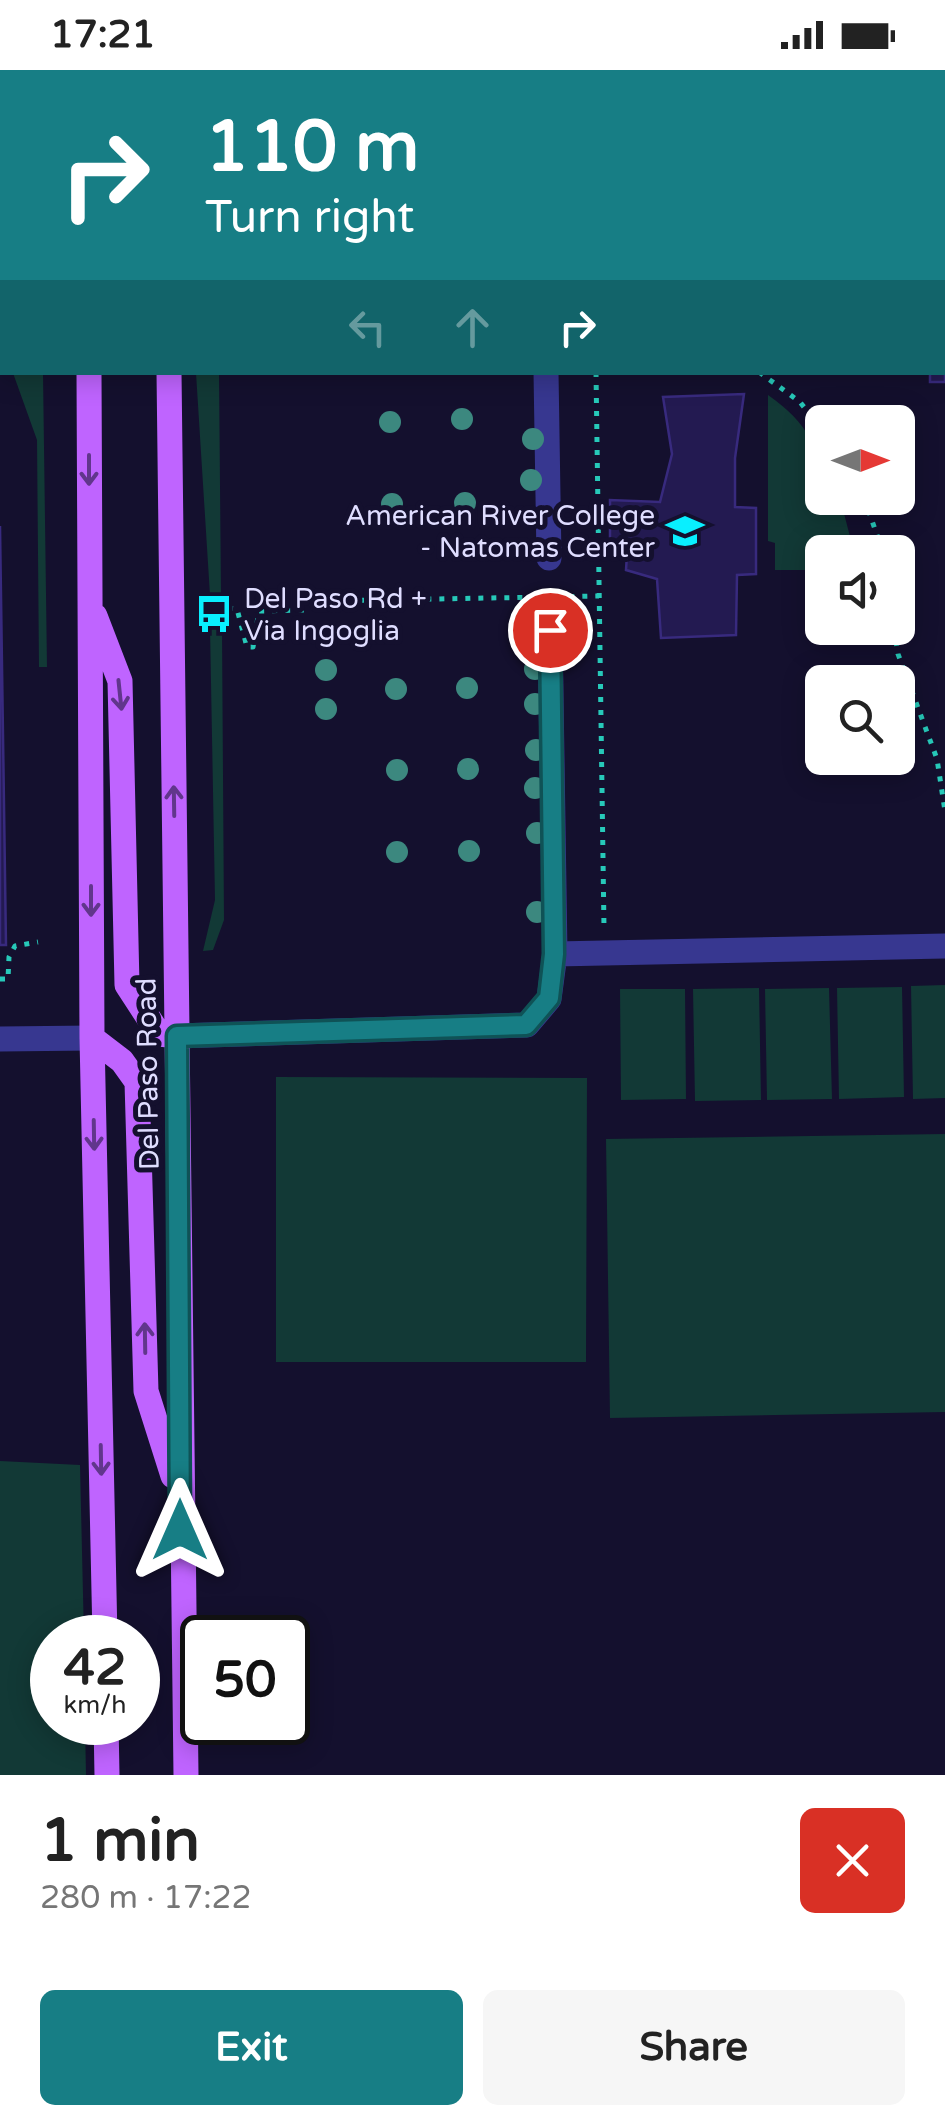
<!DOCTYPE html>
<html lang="en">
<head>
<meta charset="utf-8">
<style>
  :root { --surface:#fff; --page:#f6f6f6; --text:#222; --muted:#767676; --accent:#177e85 }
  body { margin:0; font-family:"Varela Round",sans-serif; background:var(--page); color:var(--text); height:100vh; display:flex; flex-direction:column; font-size:38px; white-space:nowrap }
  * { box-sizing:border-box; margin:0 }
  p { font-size:32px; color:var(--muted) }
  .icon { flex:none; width:55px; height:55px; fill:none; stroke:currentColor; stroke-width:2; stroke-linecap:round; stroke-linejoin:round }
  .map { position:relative; height:1705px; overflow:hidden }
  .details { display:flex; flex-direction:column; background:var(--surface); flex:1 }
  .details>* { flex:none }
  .top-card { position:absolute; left:0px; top:0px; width:945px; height:305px; box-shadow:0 5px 25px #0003; background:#177e85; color:#fff; overflow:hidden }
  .needle { width:65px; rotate:90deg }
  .buttons { position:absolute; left:805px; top:335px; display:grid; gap:20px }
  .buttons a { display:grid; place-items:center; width:110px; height:110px; border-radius:15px; background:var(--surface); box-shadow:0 5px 25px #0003; font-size:50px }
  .speed { position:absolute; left:30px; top:1545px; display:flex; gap:20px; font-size:50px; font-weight:700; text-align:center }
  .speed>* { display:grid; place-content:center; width:130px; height:130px; border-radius:50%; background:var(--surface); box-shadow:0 5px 25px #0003; line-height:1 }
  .speed small { font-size:25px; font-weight:400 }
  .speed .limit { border:5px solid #111; border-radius:15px; background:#fff; color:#111 }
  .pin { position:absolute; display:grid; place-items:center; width:85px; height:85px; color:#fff; margin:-42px; border:5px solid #fff; border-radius:50%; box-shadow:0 2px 10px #0007 }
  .me { position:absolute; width:110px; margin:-55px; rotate:0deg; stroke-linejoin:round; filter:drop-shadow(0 0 8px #0008) }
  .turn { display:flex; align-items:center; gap:35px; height:210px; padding:0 40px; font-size:45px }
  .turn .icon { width:130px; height:130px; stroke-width:2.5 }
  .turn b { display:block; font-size:70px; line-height:85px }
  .lanes { display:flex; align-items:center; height:95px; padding:0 40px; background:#0003; justify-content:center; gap:50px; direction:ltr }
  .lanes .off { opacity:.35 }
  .round { display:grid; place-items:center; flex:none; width:105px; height:105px; border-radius:15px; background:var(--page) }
  .headline { display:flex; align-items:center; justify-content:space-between; height:170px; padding:0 40px }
  h1 { font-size:60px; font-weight:700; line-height:75px }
  .action { display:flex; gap:20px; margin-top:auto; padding:20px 40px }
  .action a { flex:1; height:115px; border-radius:15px; background:var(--accent); color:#fff; font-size:40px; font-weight:700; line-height:115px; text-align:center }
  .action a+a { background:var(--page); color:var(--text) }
  .status { display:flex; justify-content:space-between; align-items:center; height:70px; padding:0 50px; background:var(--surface); direction:ltr }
  .status svg { height:28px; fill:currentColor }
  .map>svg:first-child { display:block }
  .green { fill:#123936 }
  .building { fill:#231a51; stroke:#382a7e; stroke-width:2.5 }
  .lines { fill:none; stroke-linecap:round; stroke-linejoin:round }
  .path { stroke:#27c9b9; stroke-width:5; stroke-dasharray:5 8; stroke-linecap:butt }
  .minor { stroke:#373790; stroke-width:25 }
  .major { stroke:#bf64ff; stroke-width:25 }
  .tree { fill:#3c887f }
  .oneway { stroke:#61368c }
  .route-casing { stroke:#0f5256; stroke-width:25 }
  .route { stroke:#177e85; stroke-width:18 }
  .labels { text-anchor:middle; stroke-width:10; stroke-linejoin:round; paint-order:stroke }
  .poi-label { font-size:28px; fill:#dfddff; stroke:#14102e; text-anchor:end }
  .street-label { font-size:28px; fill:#dfddff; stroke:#14102e }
</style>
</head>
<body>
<div class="status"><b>17:21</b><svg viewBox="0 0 49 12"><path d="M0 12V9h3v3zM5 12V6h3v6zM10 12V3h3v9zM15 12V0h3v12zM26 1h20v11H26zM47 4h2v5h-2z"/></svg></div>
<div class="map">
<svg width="945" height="1705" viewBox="0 0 945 1705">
  <rect width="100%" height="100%" fill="#14102e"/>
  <path class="green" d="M13,303H43L47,597H39L37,370Z
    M196,303H219L221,525H210Z
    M768,325C808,353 822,379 822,428H840L854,482H822V500H775V473L768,471Z
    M210,558L222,559L224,850L213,880L203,881L215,830Z
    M945,915V1028L913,1029L911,916Z
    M902,917L904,1027L839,1029L837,918Z
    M759,918L761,1030L695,1031L693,919Z
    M829,918L832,1029L767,1030L765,919Z
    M620,919H685L686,1029L621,1030Z
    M276,1007L587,1008L586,1292H276Z
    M945,1064V1342L610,1348L606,1069Z
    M0,1391L80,1395L84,1567L52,1568V1652L85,1653L86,1705H0Z"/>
  <path class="building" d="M944,119L945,312H930V302H942Z
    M744,324L735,388V437L756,438V504L737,505L736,565L661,568L657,509L626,500L627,484L610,481V430L660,432L672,384L663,327Z
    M0,456L6,875H0Z"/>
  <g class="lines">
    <path class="path" d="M596,302L604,858
      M759,302L800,332L822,360
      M864,428L883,482
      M228,538L237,539L247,577H253L259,541L303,540L325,531L599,526
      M894,558L898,584L937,689L945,741
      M0,909H8L9,887L15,876L38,872"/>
    <path class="minor" d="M595,2V0
      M0,236H2
      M546,302L549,488
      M555,884L945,876
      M177,966L527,955L549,929L555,884L550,560
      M0,969L92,968"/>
    <path class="major" d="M85,0V2
      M166,0V2
      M89,302L92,968L105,1568
      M169,302L186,1705
      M95,546L120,611L127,915L159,964L177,966
      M92,968L122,991L137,1012L146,1321L173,1406
      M106,1652L107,1705"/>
  </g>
  <g class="tree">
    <circle cx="462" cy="349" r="11"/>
    <circle cx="390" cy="352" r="11"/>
    <circle cx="533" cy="369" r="11"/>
    <circle cx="531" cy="410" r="11"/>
    <circle cx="465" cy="433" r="11"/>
    <circle cx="392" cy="434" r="11"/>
    <circle cx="531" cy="448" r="11"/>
    <circle cx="535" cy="599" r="11"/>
    <circle cx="326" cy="600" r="11"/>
    <circle cx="467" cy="618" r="11"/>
    <circle cx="396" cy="619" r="11"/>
    <circle cx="535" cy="634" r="11"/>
    <circle cx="326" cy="639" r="11"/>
    <circle cx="536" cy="680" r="11"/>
    <circle cx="468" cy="699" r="11"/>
    <circle cx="397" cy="700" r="11"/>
    <circle cx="535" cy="718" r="11"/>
    <circle cx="537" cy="763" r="11"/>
    <circle cx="469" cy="781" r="11"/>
    <circle cx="397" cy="782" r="11"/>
    <circle cx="537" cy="842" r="11"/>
  </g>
  <defs><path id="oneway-shaft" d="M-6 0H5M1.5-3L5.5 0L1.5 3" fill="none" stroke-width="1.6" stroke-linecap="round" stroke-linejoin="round" transform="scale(2.5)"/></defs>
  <g class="oneway">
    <use href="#oneway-shaft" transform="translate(89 400) rotate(90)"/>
    <use href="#oneway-shaft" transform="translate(120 625) rotate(84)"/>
    <use href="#oneway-shaft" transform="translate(174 731) rotate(-91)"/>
    <use href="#oneway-shaft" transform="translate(91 831) rotate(90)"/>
    <use href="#oneway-shaft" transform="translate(94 1065) rotate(89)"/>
    <use href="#oneway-shaft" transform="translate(145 1268) rotate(-91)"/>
    <use href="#oneway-shaft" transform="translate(101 1390) rotate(89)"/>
  </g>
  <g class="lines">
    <g class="route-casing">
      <path id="route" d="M180,1460L177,966L526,955L549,928L554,884L550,560"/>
    </g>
    <use href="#route" class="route"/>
  </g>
  <defs>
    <g id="school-bare" transform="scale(3)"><path d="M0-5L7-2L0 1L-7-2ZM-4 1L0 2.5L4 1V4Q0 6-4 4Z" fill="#09efff" stroke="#14102e" stroke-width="2.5" paint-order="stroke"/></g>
    <g id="bus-bare" transform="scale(3)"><path d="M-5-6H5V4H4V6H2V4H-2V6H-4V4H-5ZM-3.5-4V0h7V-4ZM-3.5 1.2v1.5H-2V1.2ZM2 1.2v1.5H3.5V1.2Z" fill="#09efff" stroke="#14102e" stroke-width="2.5" paint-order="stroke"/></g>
  </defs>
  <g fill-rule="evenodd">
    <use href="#school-bare" x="685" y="461"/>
    <use href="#bus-bare" x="214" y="544"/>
  </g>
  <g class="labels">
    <g class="poi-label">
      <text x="655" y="455">American River College<tspan x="655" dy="32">- Natomas Center</tspan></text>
      <text x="244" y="538" text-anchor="start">Del Paso Rd +<tspan x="244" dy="32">Via Ingoglia</tspan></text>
    </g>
    <g class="street-label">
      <text transform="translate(147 1004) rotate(-91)" y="10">Del Paso Road</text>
    </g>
  </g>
</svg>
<div class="buttons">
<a><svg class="needle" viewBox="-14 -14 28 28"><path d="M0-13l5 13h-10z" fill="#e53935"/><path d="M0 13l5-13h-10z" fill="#767676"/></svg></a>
<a><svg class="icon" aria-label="sound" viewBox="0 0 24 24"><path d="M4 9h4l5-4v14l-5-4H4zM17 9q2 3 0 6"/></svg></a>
<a><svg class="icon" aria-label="search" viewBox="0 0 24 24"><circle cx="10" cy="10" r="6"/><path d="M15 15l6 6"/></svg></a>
</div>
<div class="speed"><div>42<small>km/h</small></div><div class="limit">50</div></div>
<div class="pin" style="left:550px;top:560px;background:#d93025"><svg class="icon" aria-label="arrive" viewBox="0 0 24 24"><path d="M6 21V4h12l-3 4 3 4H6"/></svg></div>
<svg class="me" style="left:180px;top:1460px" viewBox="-20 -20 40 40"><path d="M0-17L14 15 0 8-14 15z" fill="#177e85" stroke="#fff" stroke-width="4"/></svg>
<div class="top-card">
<div class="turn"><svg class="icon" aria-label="right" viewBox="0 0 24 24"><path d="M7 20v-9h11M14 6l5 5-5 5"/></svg><div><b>110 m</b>Turn right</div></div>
<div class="lanes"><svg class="icon off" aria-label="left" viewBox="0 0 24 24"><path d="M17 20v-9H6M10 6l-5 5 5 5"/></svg><svg class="icon off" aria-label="ahead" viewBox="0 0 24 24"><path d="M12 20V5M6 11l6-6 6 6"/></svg><svg class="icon" aria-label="right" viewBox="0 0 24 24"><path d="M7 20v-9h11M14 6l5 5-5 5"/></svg></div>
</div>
</div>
<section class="details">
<div class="headline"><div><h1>1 min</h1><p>280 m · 17:22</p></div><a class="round" style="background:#d93025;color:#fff"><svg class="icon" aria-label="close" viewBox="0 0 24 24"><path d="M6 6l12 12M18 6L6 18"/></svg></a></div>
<div class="action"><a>Exit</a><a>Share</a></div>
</section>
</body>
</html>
